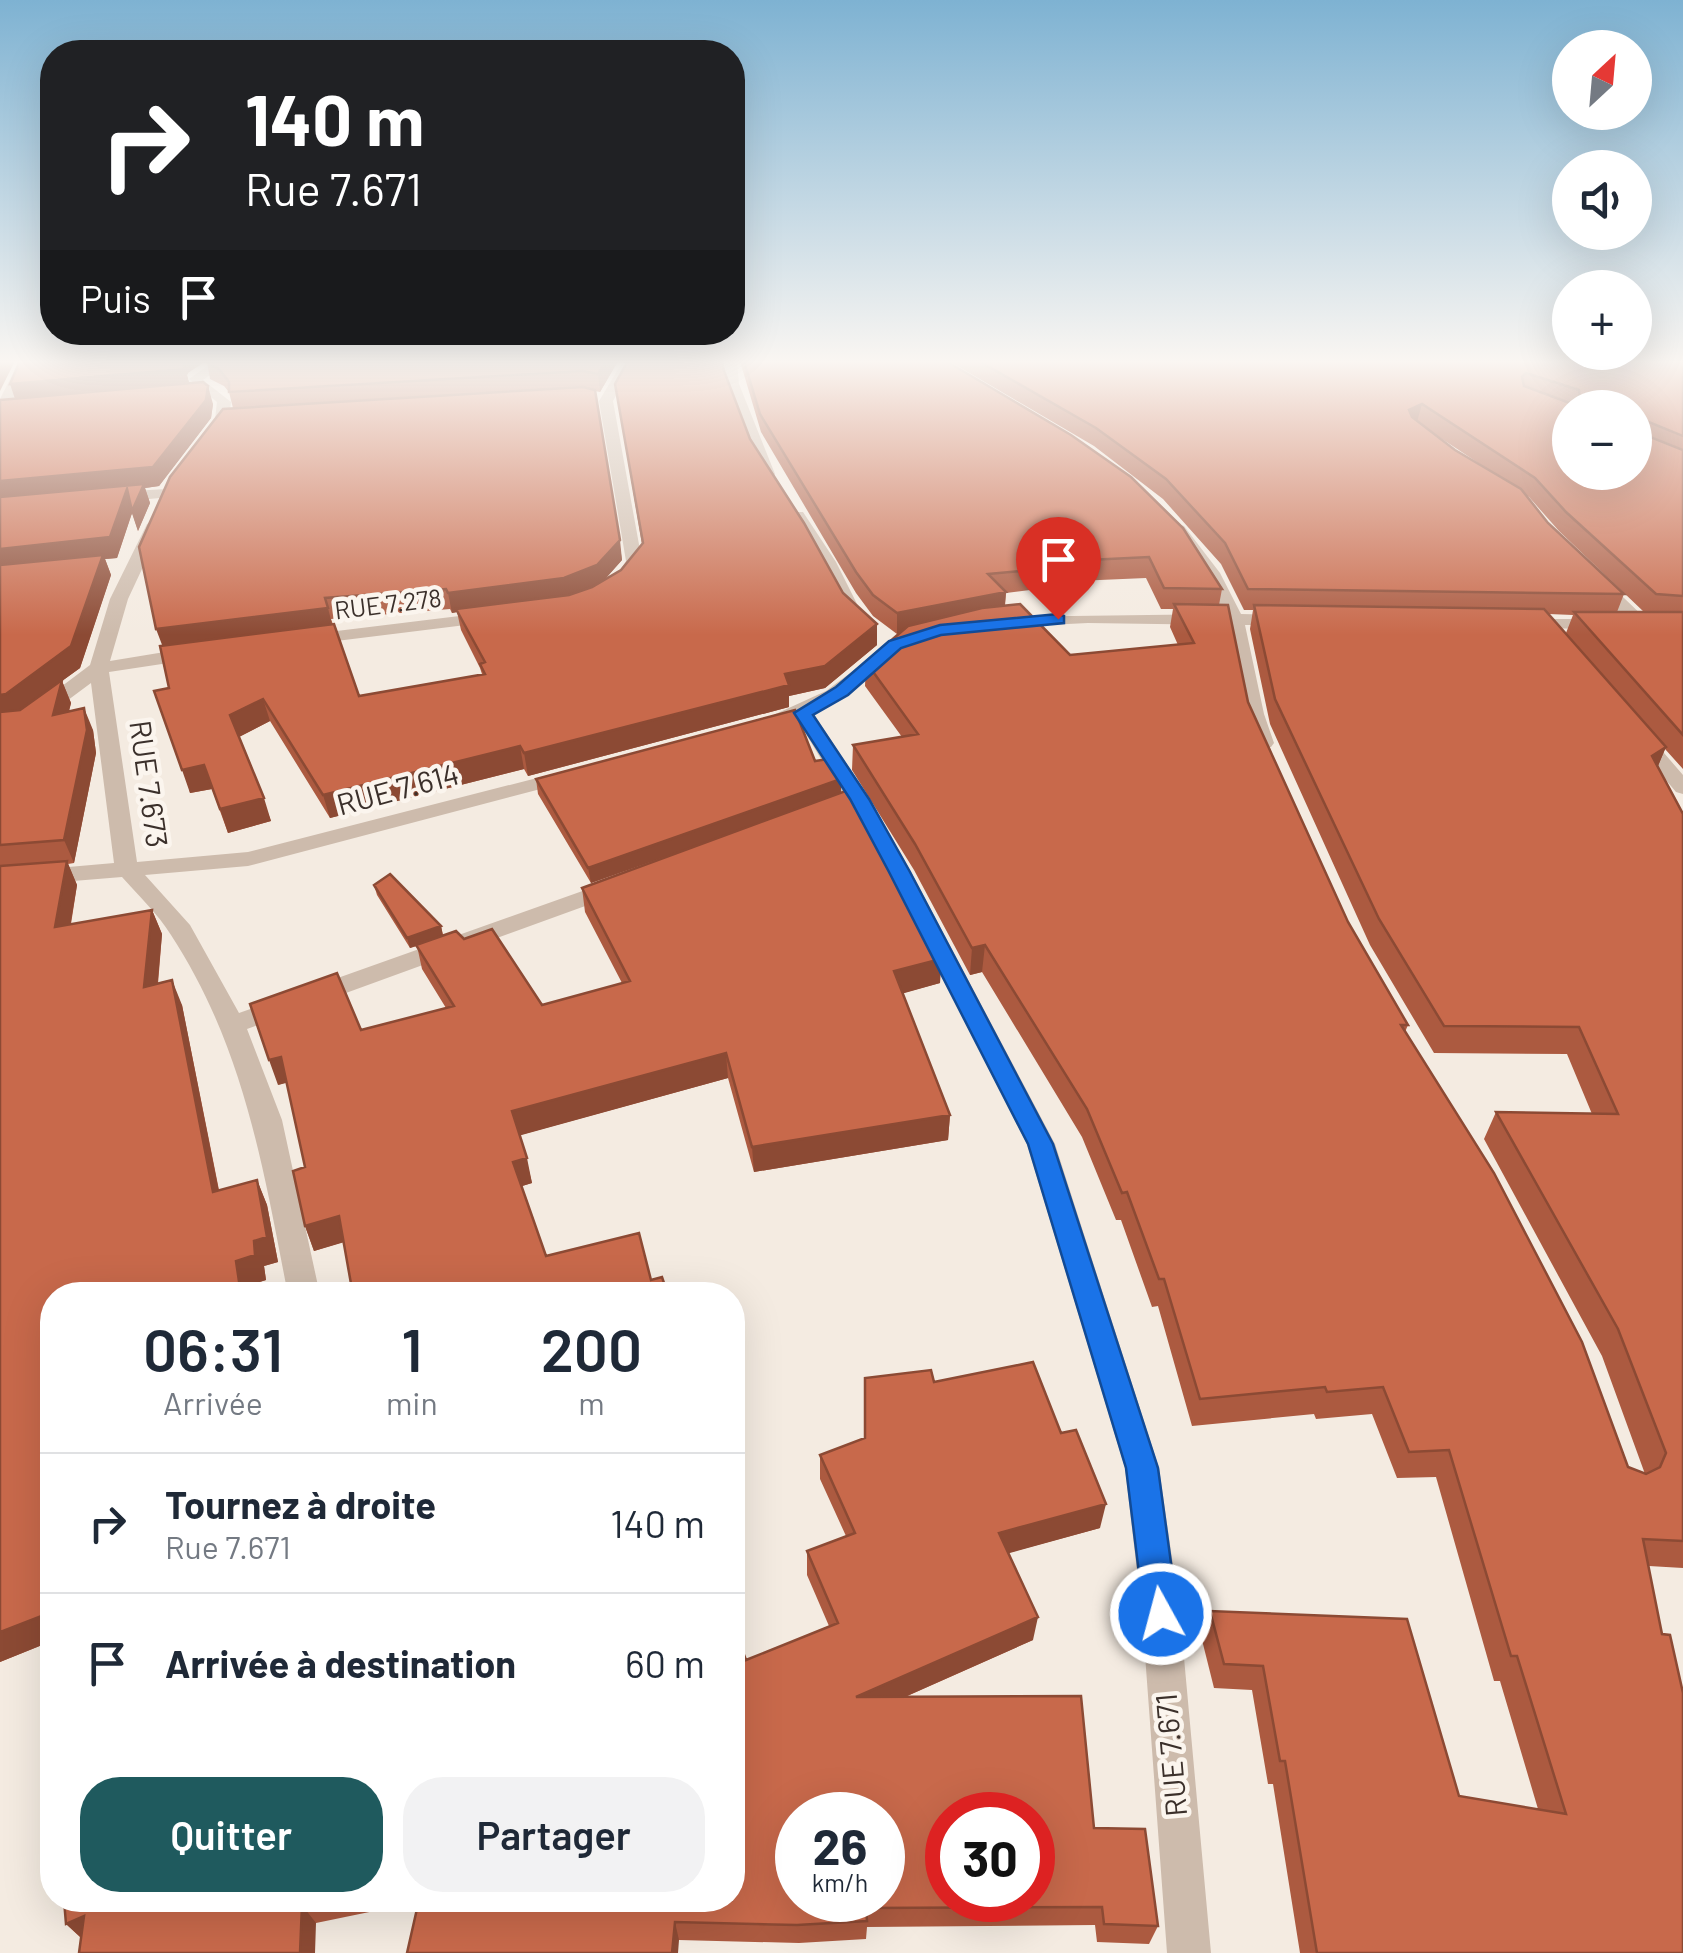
<!DOCTYPE html>
<html lang="fr">
<head>
<meta charset="utf-8">
<style>
  :root { --surface:#fff; --page:#f2f2f3; --text:#1f2937; --muted:#747a83; --line:#e0e1e3; --accent:#1f5a5e }
  body { margin:0; font-family:Barlow,sans-serif; background:var(--page); color:var(--text); height:100vh; display:flex; flex-direction:column; font-size:38px; white-space:nowrap }
  * { box-sizing:border-box; margin:0 }
  p { font-size:32px; color:var(--muted) }
  .icon { flex:none; width:55px; height:55px; fill:none; stroke:currentColor; stroke-width:2; stroke-linecap:round; stroke-linejoin:round }
  .map { position:relative; flex:1; overflow:hidden }
  .sheet { position:absolute; left:40px; top:1282px; width:705px; height:630px; display:flex; flex-direction:column; background:var(--surface); border-radius:40px; box-shadow:0 10px 40px #0002 }
  .sheet>* { flex:none }
  .guide { position:absolute; left:40px; top:40px; width:705px; height:305px; border-radius:40px; box-shadow:0 10px 40px #0002; background:#202124; color:#fff; overflow:hidden }
  .needle { width:65px; rotate:26deg }
  .buttons { position:absolute; left:1552px; top:30px; display:grid; gap:20px }
  .buttons a { display:grid; place-items:center; width:100px; height:100px; border-radius:50%; background:var(--surface); box-shadow:0 10px 40px #0002; font-size:50px }
  .speed { position:absolute; left:775px; top:1792px; display:flex; gap:20px; font-size:50px; font-weight:700; text-align:center }
  .speed>* { display:grid; place-content:center; width:130px; height:130px; border-radius:50%; background:var(--surface); box-shadow:0 10px 40px #0002; line-height:1 }
  .speed small { font-size:25px; font-weight:400 }
  .speed .limit { border:15px solid #d22; background:#fff; color:#111 }
  .pin { position:absolute; display:grid; place-items:center; width:85px; height:85px; color:#fff; margin:-102px -42px; border-radius:50% 50% 50% 0; rotate:-45deg; box-shadow:0 0 10px #0007 }
  .pin .icon { rotate:45deg }
  .me { position:absolute; width:110px; margin:-55px; rotate:353deg; stroke-linejoin:round; filter:drop-shadow(0 0 8px #0008) }
  .turn { display:flex; align-items:center; gap:35px; height:210px; padding:0 40px; font-size:45px }
  .turn .icon { width:130px; height:130px; stroke-width:2.5 }
  .turn b { display:block; font-size:70px; line-height:85px }
  .then { display:flex; align-items:center; height:95px; padding:0 40px; background:#0003; gap:20px; font-size:38px }
  .eta { display:flex; justify-content:space-evenly; align-items:center; height:170px; text-align:center }
  .eta b { font-size:60px; font-weight:600; line-height:70px }
  .action { display:flex; gap:20px; margin-top:auto; padding:20px 40px }
  .action a { flex:1; height:115px; border-radius:40px; background:var(--accent); color:#fff; font-size:40px; font-weight:600; line-height:115px; text-align:center }
  .action a+a { background:var(--page); color:var(--text) }
  ul { padding:0; list-style:none }
  li { display:flex; align-items:center; gap:30px; height:140px; padding:0 40px; border-top:2px solid var(--line) }
  li div { flex:1 }
  li b { display:block; font-size:38px }
  li em { font-style:normal }
  .map>svg:first-child { display:block }
  .lines { fill:none; stroke-linecap:round; stroke-linejoin:round }
  .minor { fill:#cdbbac; fill-rule:evenodd }
  .wall { fill:#ac5a40; fill-rule:evenodd }
  .shaded-wall { fill:#8c4a34 }
  .building { fill:#c8694b; stroke:#8c4a34; stroke-width:2.5; fill-rule:evenodd }
  .route { fill:#1a73e8; stroke:#114b97; stroke-width:2.5 }
  .labels { text-anchor:middle; stroke-width:9; stroke-linejoin:round; paint-order:stroke }
  .far-street-label { font-size:25px; fill:#3b302b; stroke:#fbf5ee }
  .street-label { font-size:30px; fill:#3b302b; stroke:#fbf5ee }
</style>
</head>
<body>
<div class="map">
<svg width="1683" height="1953" viewBox="0 0 1683 1953">
  <rect width="100%" height="100%" fill="#f4ebe1"/>
  <g class="lines">
    <path class="minor" d="M19,361H31L8,411L0,415V399Z
      M214,361H229L203,380L231,402L229,419L210,440L203,436L215,419L217,402L189,379Z
      M623,361H635L613,401L642,561L627,588L621,589L612,584L626,561L599,401Z
      M725,361H737L739,384L775,474L773,477L761,474L725,384Z
      M166,489L174,494L171,497L116,502L108,497L116,492Z
      M791,512H803L836,562L860,610L857,614L851,615L842,610L820,562L789,515Z
      M155,519L163,524L128,599L110,661L195,647L204,653L195,659L109,672L137,862L248,852L568,770L578,776L575,780L248,866L145,875L190,925L239,1013L605,883L613,881L625,888L621,893L247,1029L282,1120L320,1295H288C263,1167 244,1047 171,935C158,914 138,895 122,877L0,887V873L114,863L91,683L29,729L0,733V721L17,720L90,665L110,599L147,524Z
      M1178,524L1184,526L1220,573L1241,614L1284,615L1293,620L1284,625H1245L1264,714L1274,743L1271,747H1257L1244,714L1227,625L1088,623L1004,627L995,622L1004,617L1224,614L1203,573L1170,529Z
      M1589,576H1601L1648,621V629H1636L1589,584Z
      M492,612L501,617L498,621L304,645L295,640L304,635Z
      M1524,619H1604L1613,624L1604,629L1518,628L1515,624Z
      M889,644L898,650L896,654L853,689L813,713L870,799L911,872L1055,1144L1159,1468L1180,1614L1211,1953H1167L1142,1614L1125,1468L1027,1144L889,872L797,719L766,729L756,723L826,691Z
      M1638,729L1645,731L1683,775V794L1676,792L1628,735Z"/>
  </g>
  <path class="wall" d="M207,361H618L600,392L595,391L622,560L603,581L621,570L642,544L615,384L724,371L750,439L843,593L877,645L825,688L789,696V707L528,776L524,769L330,818L270,721L239,737L271,821L228,833L212,789L190,793L169,688L162,646L233,408L229,392L224,386L210,379ZM450,609L452,613L457,612L461,630L480,668L482,674L359,696L331,619Z
    M740,361H946L1222,589L1219,605L1248,702L1348,922L1408,1025L1405,1032L1628,1467L1645,1474L1602,1356L1484,1139L1496,1112L1592,1114L1567,1054L1434,1053L1370,945L1270,724L1250,629L1253,610H1244L1221,564L1163,499L1094,446L949,361H1683V769L1665,749L1658,766L1683,814V1568L1649,1566L1683,1953H1300L1273,1784H1268L1252,1690L1214,1688L1201,1636L1210,1611L1459,1796L1538,1809L1500,1681H1494L1436,1477L1397,1478L1372,1414L1316,1419L1314,1414L1192,1426L1158,1306L1152,1307L1121,1220H1116L1082,1137L982,972L970,975L914,870L852,770L853,745L902,737L865,686L866,662L899,633L897,634L873,616L856,593L761,432ZM1430,431L1495,474L1455,450ZM1524,494L1529,497L1559,531L1644,612H1617L1624,594L1548,523ZM1146,578L1161,609H1173L1170,627L1178,645L1070,655L1005,606L1006,593L1030,590V583ZM1549,614L1573,615L1566,633L1607,680Z
    M188,373L187,375L189,384L213,404L211,418L159,486L145,488L150,503L138,531L132,513L117,558L105,559L111,575L80,668L62,681L71,703L69,711L93,730L96,753L74,863L68,864L77,885L71,924L152,910L162,934L158,984L182,1005L219,1190L257,1180L267,1205L278,1262L264,1266L266,1280L247,1286L52,1295V1641L0,1662V400Z
    M815,761L841,793L941,959L940,983L903,993L950,1115L948,1140L754,1172L728,1078L520,1135L532,1183L522,1186L546,1256L651,1280L343,1242L314,1251L305,1226V1167L287,1082L278,1085L361,1030L446,1008L422,969L417,946L410,948L377,895L374,885L441,926L443,935L464,939L542,1005L622,983L585,912L582,888L744,829L591,883L538,794L536,779Z
    M934,1382L1100,1528L1008,1553L1033,1640L905,1697L1094,1828L1158,1926L1149,1944L1097,1942L1095,1925L867,1927L866,1939L799,1943L679,1940L418,1902L316,1923L81,1938L66,1924L64,1900H732L746,1660L829,1626L807,1575V1551L846,1536L820,1479V1455L864,1438Z"/>
  <path class="shaded-wall" d="M0,361H15L0,391Z
    M181,361H206L188,373L187,375L190,386L16,402L10,384Z
    M606,361H618L600,392L598,374Z
    M208,386L213,404L211,418L159,486L145,488L150,503L138,531L132,513L117,558L105,559L111,575L80,668L62,681L71,703L62,738L16,716L0,720V481Z
    M1422,404L1417,422L1404,428L1409,410Z
    M620,540L622,560L600,585L567,598L456,609L457,612L452,613L448,593Z
    M1006,592L1004,613L897,634V613Z
    M328,608L333,628L164,650L156,629Z
    M877,624V645L825,688L789,696V707L528,776L524,753L785,674Z
    M263,699L270,721L237,738L230,715Z
    M84,708L93,730L96,753L74,863L64,840Z
    M520,746L524,769L330,818L323,795Z
    M1666,747L1655,773L1652,756Z
    M204,765L212,789L190,793L182,770Z
    M841,779V794L591,883L588,868Z
    M264,798L271,821L228,833L220,809Z
    M67,861L77,885L66,951L55,927Z
    M152,910L162,934L155,1012L144,987Z
    M441,926L443,936L410,948L407,938Z
    M985,945L982,972L970,975L972,948Z
    M941,959L940,983L894,996V971Z
    M172,980L182,1005L224,1217L213,1192Z
    M726,1053L728,1078L518,1136L512,1111Z
    M281,1057L290,1082L278,1085L269,1060Z
    M950,1115L948,1140L754,1172L752,1147Z
    M527,1158L532,1183L519,1187L513,1162Z
    M257,1180L267,1205L278,1262L264,1266L266,1280L247,1286L249,1295H241L236,1261L254,1241Z
    M339,1216L348,1241L314,1251L305,1226Z
    M1106,1504L1100,1528L995,1557L999,1533Z
    M52,1612V1641L0,1662V1632Z
    M1038,1617L1033,1640L855,1719L856,1697Z
    M302,1905L316,1923L315,1953H300Z
    M84,1916L86,1942L66,1924Z
    M675,1922L679,1940L678,1953H672Z"/>
  <path class="building" d="M20,361H181L185,369L10,384Z
    M207,361H606L598,374L583,371L229,392V382L219,369L206,362Z
    M628,361H722L724,371L750,439L804,523L843,593L877,624L825,666L785,674L789,685L524,753L520,746L323,795L263,699L230,715L264,798L220,809L204,765L182,770L154,691L169,688L160,646L334,624L359,696L485,674L480,664L485,662L456,609L569,595L592,587L621,570L643,543L615,384Z
    M744,361H946L1071,435L1131,477L1183,528L1222,589L1164,588L1149,557L1028,563L1032,570L988,574L1006,592L897,613L873,595L856,572L760,414Z
    M979,361H1683V436L1639,418L1640,433L1683,450V596L1656,594L1566,512L1535,478L1422,404L1409,410L1412,417L1455,450L1521,489L1548,523L1624,594L1248,589L1225,543L1166,479L1096,428ZM1526,373L1579,390L1580,401L1575,405L1524,386L1522,377ZM1570,408H1635V472H1570Z
    M203,382L208,386L206,400L153,467L0,481V400Z
    M583,387L595,390L620,540L597,565L564,578L448,593L446,589L325,598L328,608L156,629L139,547L170,477L223,409Z
    M144,484L132,511L127,489L110,537L0,549V497Z
    M103,555L71,646L6,694L0,695V565Z
    M1020,604L1070,655L1194,643L1174,604L1228,605L1248,702L1348,922L1408,1025H1401L1494,1173L1582,1342L1628,1467L1646,1474L1660,1467L1666,1453L1618,1329L1496,1112L1618,1114L1579,1027L1444,1026L1379,919L1275,699L1254,605L1544,609L1666,747L1652,756L1683,814V1541L1643,1539L1662,1634L1670,1635L1683,1693V1953H1317L1285,1761H1280L1263,1666L1224,1664L1210,1611L1407,1619L1459,1796L1566,1814L1517,1656H1511L1449,1450L1409,1452L1383,1387L1327,1392L1325,1387L1200,1399L1164,1279H1159L1127,1192L1122,1193L1087,1109L985,945L972,948L915,844L853,745L918,734L866,662L908,626L982,608Z
    M1574,612H1683V735Z
    M62,680L53,715L84,708L87,730L64,840L0,845V712L20,710Z
    M795,710L815,761L828,759L841,779L588,868L536,779Z
    M851,789L941,959L894,971L950,1115L752,1147L726,1053L512,1111L527,1158L513,1162L546,1256L639,1233L651,1280L662,1277L668,1295H353L339,1216L305,1226L293,1171L305,1167L281,1057L269,1060L250,1004L337,973L361,1030L454,1006L416,945L456,931L464,939L492,929L542,1005L630,981L582,888Z
    M67,861L55,927L152,910L144,987L172,980L213,1192L257,1180L267,1237L254,1241L255,1255L236,1261L241,1295H52V1612L0,1632V866Z
    M390,874L441,926L407,938L374,885Z
    M1033,1362L1061,1433L1076,1430L1106,1504L999,1533L1038,1617L856,1697L1081,1696L1094,1828L1145,1829L1158,1926L1104,1924L1102,1907L866,1908L867,1921L797,1925L675,1922L672,1953H407L419,1900H732V1624L746,1660L838,1623L807,1551L855,1533L820,1455L865,1438V1378L931,1370L934,1382ZM798,1815H882V1900H798ZM948,1815H1032V1900H948Z
    M64,1900H326L302,1905L300,1953H79L84,1916L66,1924Z"/>
  <linearGradient id="sky" x2="0" y2="1"><stop stop-color="#7eb2d2"/><stop offset="0.57" stop-color="#faf6f2"/><stop offset="1" stop-color="#faf6f2" stop-opacity="0"/></linearGradient>
  <rect width="1683" height="635" fill="url(#sky)"/>
  <path class="route" d="M1058,614L1064,616V623L941,635L901,648L848,695L813,715L869,799L910,872L1053,1144L1158,1468L1178,1614L1173,1626L1161,1631L1149,1626L1144,1614L1126,1468L1028,1144L889,872L850,799L794,713L836,687L889,641L940,625Z"/>
  <g class="labels">
    <g class="far-street-label">
      <text transform="translate(388 604) rotate(-7)" y="9">RUE 7.278</text>
    </g>
    <g class="street-label">
      <text transform="translate(148 784) rotate(82)" y="10">RUE 7.673</text>
      <text transform="translate(398 790) rotate(-15)" y="10">RUE 7.614</text>
      <text transform="translate(1172 1755) rotate(-95)" y="10">RUE 7.671</text>
    </g>
  </g>
</svg>
<div class="buttons">
<a><svg class="needle" viewBox="-14 -14 28 28"><path d="M0-13l5 13h-10z" fill="#e53935"/><path d="M0 13l5-13h-10z" fill="#747a83"/></svg></a>
<a><svg class="icon" aria-label="sound" viewBox="0 0 24 24"><path d="M4 9h4l5-4v14l-5-4H4zM17 9q2 3 0 6"/></svg></a>
<a>+</a>
<a>−</a>
</div>
<div class="speed"><div>26<small>km/h</small></div><div class="limit">30</div></div>
<div class="pin" style="left:1058px;top:619px;background:#d93025"><svg class="icon" aria-label="arrive" viewBox="0 0 24 24"><path d="M6 21V4h12l-3 4 3 4H6"/></svg></div>
<svg class="me" style="left:1161px;top:1614px" viewBox="-20 -20 40 40"><circle r="17" fill="#1a73e8" stroke="#fff" stroke-width="3"/><path d="M0-11L8 9 0 5-8 9z" fill="#fff"/></svg>
<div class="guide">
<div class="turn"><svg class="icon" aria-label="right" viewBox="0 0 24 24"><path d="M7 20v-9h11M14 6l5 5-5 5"/></svg><div><b>140 m</b>Rue 7.671</div></div>
<div class="then">Puis<svg class="icon" aria-label="arrive" viewBox="0 0 24 24"><path d="M6 21V4h12l-3 4 3 4H6"/></svg></div>
</div>
<section class="sheet">
<div class="eta">
<div><b>06:31</b><p>Arrivée</p></div>
<div><b>1</b><p>min</p></div>
<div><b>200</b><p>m</p></div>
</div>
<ul>
<li><svg class="icon" aria-label="right" viewBox="0 0 24 24"><path d="M7 20v-9h11M14 6l5 5-5 5"/></svg><div><b>Tournez à droite</b><p>Rue 7.671</p></div><em>140 m</em></li>
<li><svg class="icon" aria-label="arrive" viewBox="0 0 24 24"><path d="M6 21V4h12l-3 4 3 4H6"/></svg><div><b>Arrivée à destination</b></div><em>60 m</em></li>
</ul>
<div class="action"><a>Quitter</a><a>Partager</a></div>
</section>
</div>
</body>
</html>
